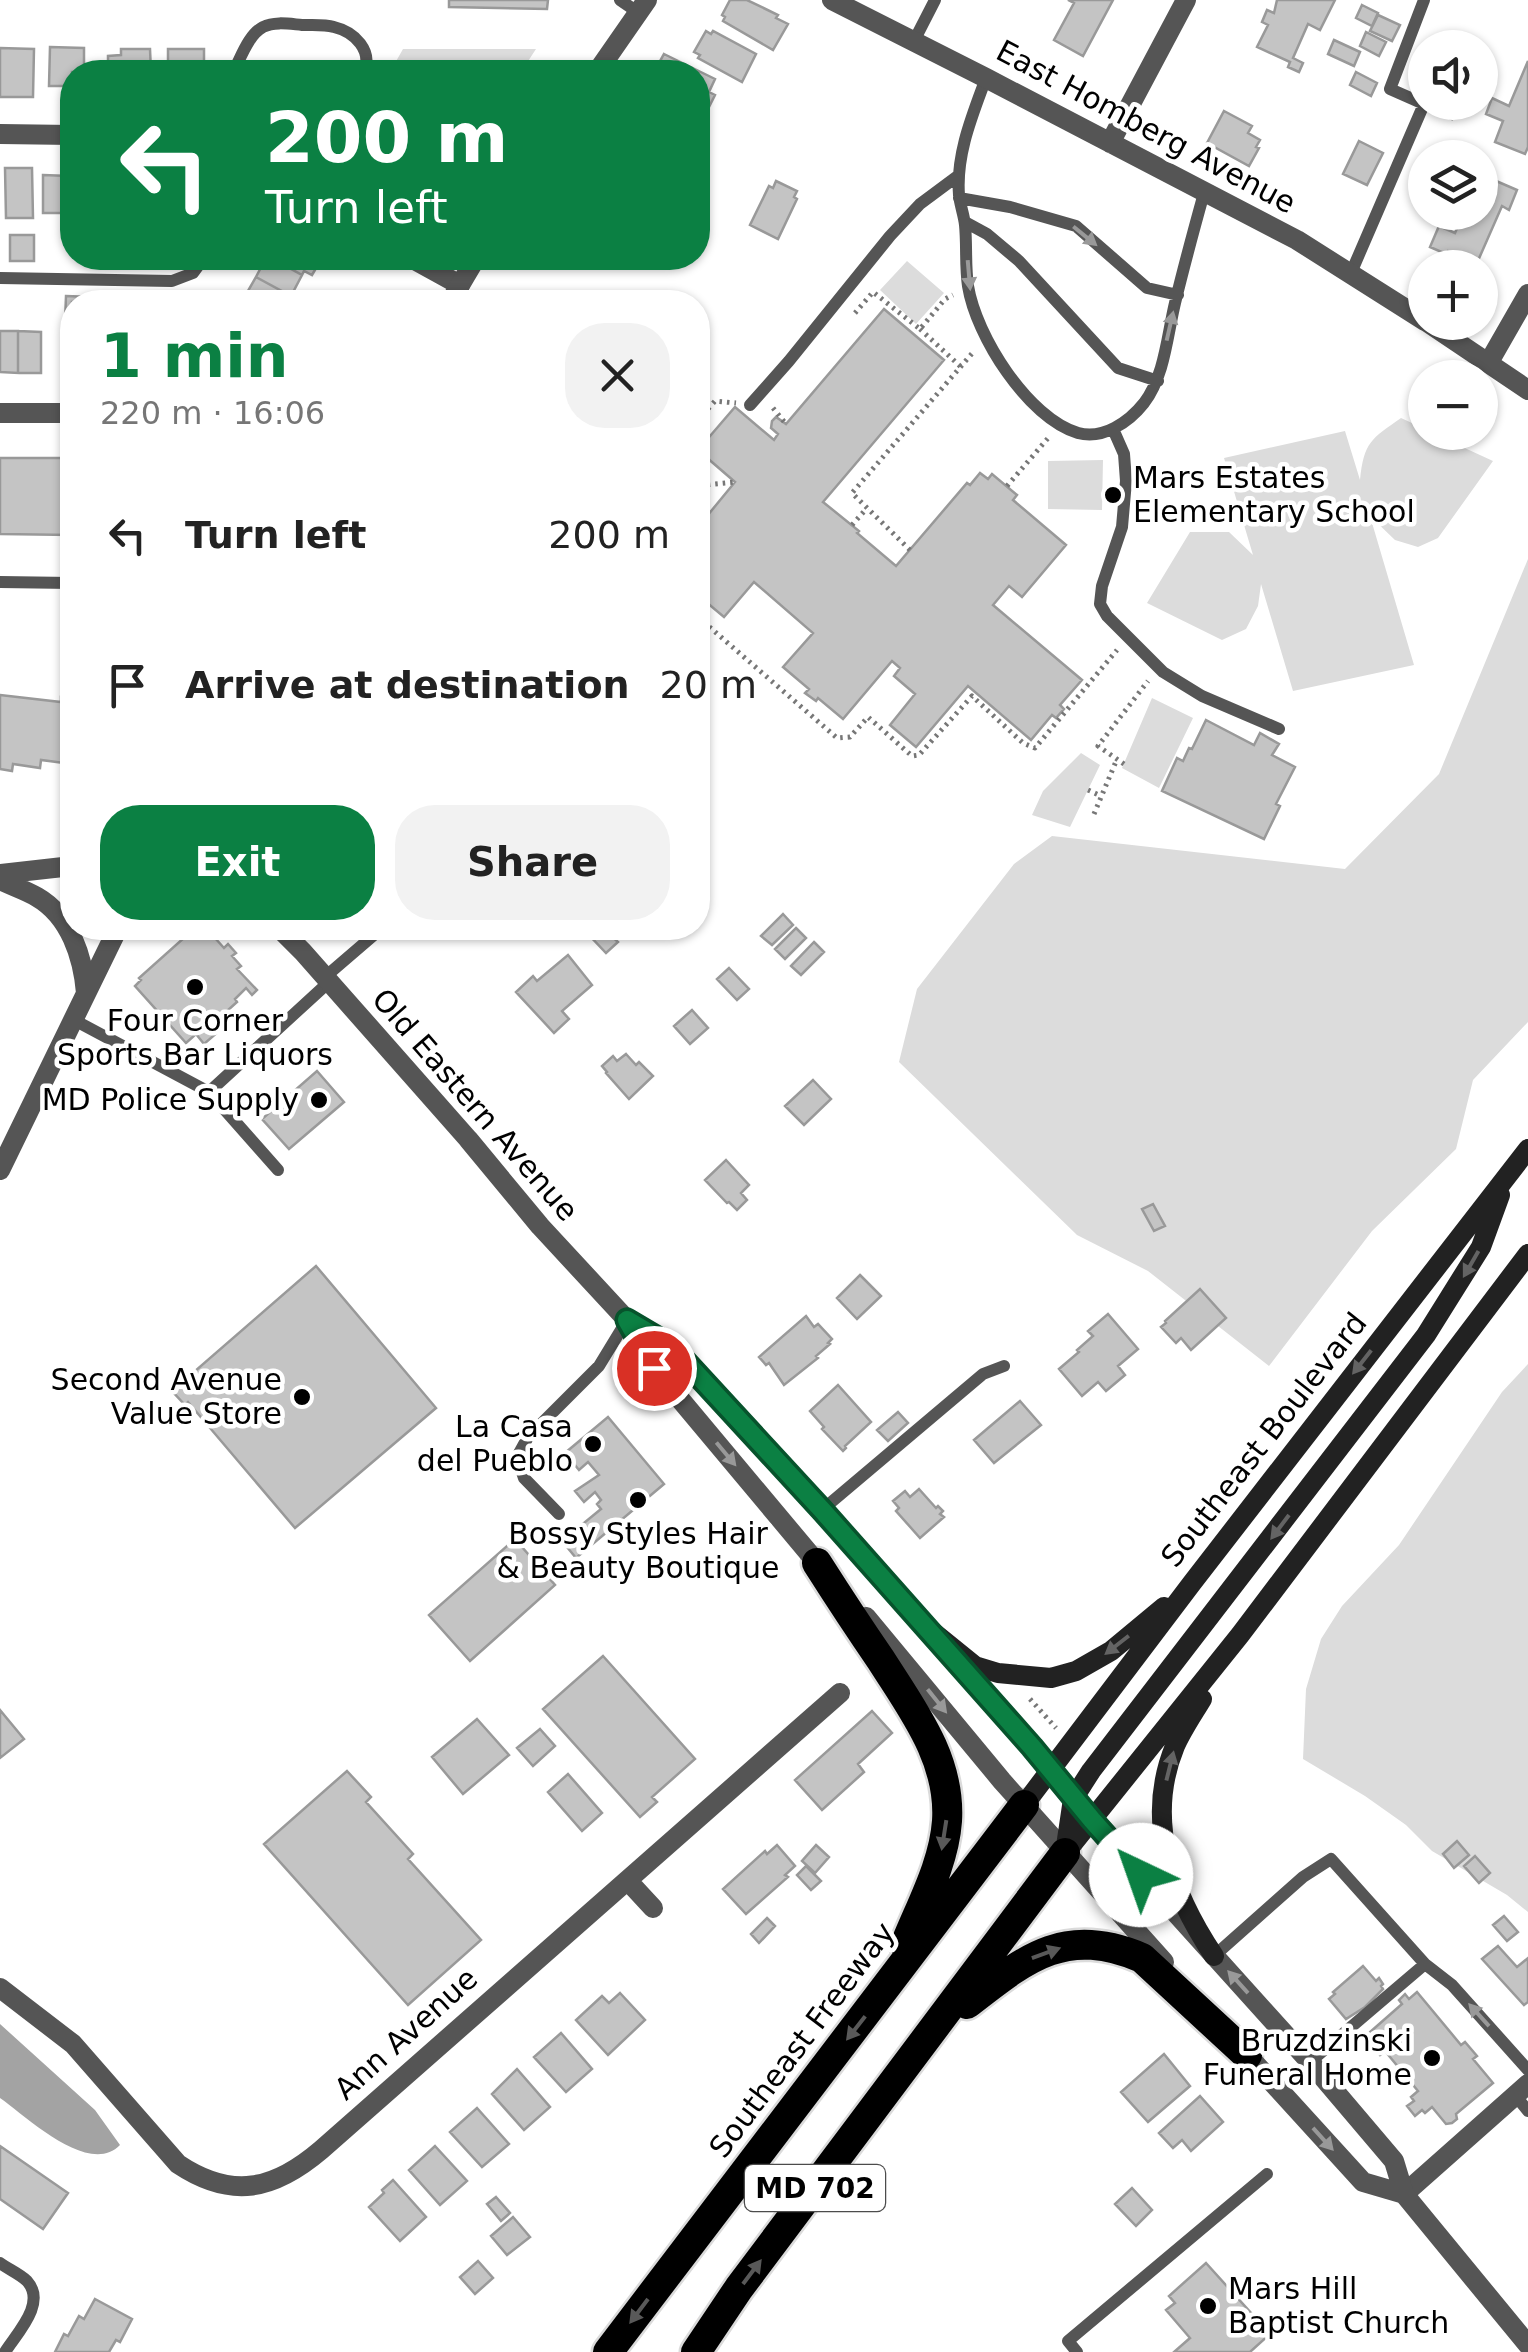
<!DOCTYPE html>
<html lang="en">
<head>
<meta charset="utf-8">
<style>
  :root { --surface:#fff; --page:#f2f2f2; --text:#222; --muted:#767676; --accent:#0b8043 }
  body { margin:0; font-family:"DejaVu Sans",sans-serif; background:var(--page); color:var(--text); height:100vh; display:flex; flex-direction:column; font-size:38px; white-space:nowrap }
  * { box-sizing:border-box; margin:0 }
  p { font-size:32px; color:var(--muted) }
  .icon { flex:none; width:55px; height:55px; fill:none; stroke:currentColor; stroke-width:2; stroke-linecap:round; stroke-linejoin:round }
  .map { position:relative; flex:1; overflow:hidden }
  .details { position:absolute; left:60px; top:290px; width:650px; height:650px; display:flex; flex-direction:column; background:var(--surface); border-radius:40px; box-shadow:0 2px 8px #0004 }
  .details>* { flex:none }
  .guide { position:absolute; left:60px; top:60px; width:650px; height:210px; border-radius:40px; box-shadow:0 2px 8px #0004; background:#0b8043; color:#fff; overflow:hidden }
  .tools { position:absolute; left:1408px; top:30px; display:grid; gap:20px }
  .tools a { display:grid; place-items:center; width:90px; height:90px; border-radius:50%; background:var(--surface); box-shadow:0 2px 8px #0004; font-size:50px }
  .pin { position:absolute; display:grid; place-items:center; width:85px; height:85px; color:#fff; margin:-42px; border:5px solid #fff; border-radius:50%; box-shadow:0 2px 10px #0007 }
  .me { position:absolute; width:110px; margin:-55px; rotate:318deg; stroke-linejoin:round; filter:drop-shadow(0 0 8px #0008) }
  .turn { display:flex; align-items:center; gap:35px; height:210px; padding:0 40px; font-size:45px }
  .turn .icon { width:130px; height:130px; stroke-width:2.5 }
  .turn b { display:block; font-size:70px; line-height:85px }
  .round { display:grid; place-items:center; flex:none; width:105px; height:105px; border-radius:40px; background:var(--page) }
  .head { display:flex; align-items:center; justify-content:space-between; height:170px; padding:0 40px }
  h1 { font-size:60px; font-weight:600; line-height:75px; color:var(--accent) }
  .button { display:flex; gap:20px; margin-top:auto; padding:20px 40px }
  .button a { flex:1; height:115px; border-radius:40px; background:var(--accent); color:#fff; font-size:40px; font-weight:600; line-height:115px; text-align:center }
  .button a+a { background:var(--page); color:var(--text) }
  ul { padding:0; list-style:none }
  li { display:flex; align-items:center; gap:30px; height:150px; padding:0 40px }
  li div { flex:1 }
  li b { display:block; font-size:38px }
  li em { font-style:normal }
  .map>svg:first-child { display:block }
  .green { fill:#dcdcdc }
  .water { fill:#a3a3a3 }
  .building { fill:#c4c4c4; stroke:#999; stroke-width:2.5 }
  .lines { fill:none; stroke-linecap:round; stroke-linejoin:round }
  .motorway-casing { stroke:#dbdbdb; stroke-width:35 }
  .path { stroke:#777; stroke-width:5; stroke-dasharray:2.5 5; stroke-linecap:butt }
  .service { stroke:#555; stroke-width:12 }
  .minor { stroke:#555; stroke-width:20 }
  .tertiary { stroke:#555; stroke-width:20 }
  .secondary { stroke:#222; stroke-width:20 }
  .motorway { stroke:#000; stroke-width:30 }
  .oneway { fill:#999 }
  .oneway2 { fill:#646464 }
  .oneway3 { fill:#595959 }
  .route-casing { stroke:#07532c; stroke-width:25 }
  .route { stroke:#0b8043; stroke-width:18 }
  .poi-dot { fill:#000; stroke:#fff; stroke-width:4 }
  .labels { text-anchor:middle; stroke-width:9; stroke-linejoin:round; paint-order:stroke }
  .shield { fill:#fff; stroke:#4c4c4c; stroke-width:2.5 }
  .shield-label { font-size:28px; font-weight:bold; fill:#000 }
  .street-label { font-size:30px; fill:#000; stroke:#fff }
  .poi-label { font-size:30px; fill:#000; stroke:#fff; text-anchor:end }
</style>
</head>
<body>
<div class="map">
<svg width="1528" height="2352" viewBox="0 0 1528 2352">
  <rect width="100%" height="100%" fill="#fff"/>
  <path class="green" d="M403,49H536L521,72H390Z
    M907,261L944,293L916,324L880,290Z
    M1401,418L1425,429V432L1432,433L1493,461L1438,538L1418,547L1395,540L1370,516L1414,665L1293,691L1261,584L1258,606L1246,629L1222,640L1147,603L1190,532H1229L1253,555L1224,458L1345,431L1360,480C1364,442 1371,439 1401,418Z
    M1103,460L1102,510L1048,509V461Z
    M1528,559V1022L1473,1080L1456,1149L1372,1231L1269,1366L1148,1271L1077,1235L899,1062L917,989L1014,864L1052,836L1345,869L1439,774Z
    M1152,698L1193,718L1159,788L1122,768Z
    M1081,753L1100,765L1070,827L1032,815L1043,791Z
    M1528,1364V1912L1507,1895L1432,1851L1406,1825L1365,1796L1303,1759L1306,1689L1321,1639L1342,1606L1399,1545L1502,1392Z"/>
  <path class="water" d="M0,2024L95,2110L120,2145C89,2177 27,2117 0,2098Z"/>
  <path class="building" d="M449,0H548L547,9L449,7Z
    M730,0H747L778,15L776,18L788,24L773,50L723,21L725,17L722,15Z
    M1068,0H1113L1083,56L1054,40L1074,3Z
    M1277,0H1335L1320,30L1308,24L1293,58L1303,63L1299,72L1288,67L1290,62L1257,47L1268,25L1262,22L1267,10L1274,13Z
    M1362,5L1378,13L1372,26L1356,18Z
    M1378,15L1400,25L1392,41L1370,31Z
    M706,31L711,34L713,31L756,54L742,82L698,58L700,55L694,52Z
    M1366,32L1386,42L1379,56L1360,46Z
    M1334,40L1360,52L1354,66L1328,54Z
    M50,47L84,48V72H72V86H49Z
    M0,48L34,49L33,97H0Z
    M121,49H150L151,72H108V56L121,55Z
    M168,49H204V72H168Z
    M664,54L715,79L709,92L715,95L709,107L698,103V72H654Z
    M1528,61V147L1525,154L1495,142L1503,121L1486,114L1492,98L1509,106Z
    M1356,72L1377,83L1371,96L1350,85Z
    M1434,102H1443L1457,108L1452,119L1431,110Z
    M1224,111L1252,126L1248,133L1260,140L1256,147L1259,148L1249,166L1207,143Z
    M1359,141L1383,153L1367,185L1343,174Z
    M5,168H32L33,218H6Z
    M1480,174L1517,190L1509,210L1502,206L1477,263L1448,251L1446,254L1430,247L1439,226L1455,233L1464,212H1480Z
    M43,175L69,176V213H43Z
    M776,181L797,191L794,197L797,199L778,239L750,225L769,186L773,188Z
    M10,235H34V261H10Z
    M266,258H271L302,275L291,296L256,277Z
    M271,258H322L312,275L304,271L302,275Z
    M256,277L291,296L288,302H253L244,298Z
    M66,296L91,297V302H72V322H65Z
    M884,309L944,360L823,502L859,531L857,533L896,566L967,483L970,485L980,473L988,479L992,474L1017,495L1013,500L1066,545L1022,597L1009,586L993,605L1082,680L1060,705L1064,709L1056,718L1052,715L1031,740L968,686L916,747L890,725L915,694L894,676L900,668L892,661L843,719L818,698L816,701L805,693L809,689L783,667L813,633L754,582L724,617L699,596L698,598V527L735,482L698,450L735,407L774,440L778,434L771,428L772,421L776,417L786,424Z
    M0,331H18V373L0,372Z
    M18,331L41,332V373H18Z
    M0,458H72V535L0,534Z
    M0,695L61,702V697L66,698L65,727L72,728V764L41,760L40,768L13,764L12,771L0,769Z
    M1206,720L1254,745L1260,733L1279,744L1272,755L1295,767L1276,804L1280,806L1264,839L1162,791L1177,758L1183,761L1189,748L1192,749Z
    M783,914L793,925L772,945L761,936Z
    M195,928H206L224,948L228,944L236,953L232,956L241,966L237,969L257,990L252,995L246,988L235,999L237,1002L217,1020L214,1017L209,1022L218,1032L204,1044L196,1034L186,1043L135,986L141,980L139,978Z
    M599,928H603L618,942L606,953L590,936Z
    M796,928L806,938L785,959L775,949Z
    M814,942L824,952L801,975L791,966Z
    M568,955L592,985L562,1011L569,1019L554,1033L516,992L533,976L537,981Z
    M729,968L749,989L737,1000L717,979Z
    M692,1010L708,1028L690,1044L674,1026Z
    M626,1054L636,1065L639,1062L653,1076L629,1099L606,1073L607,1072L602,1066L613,1056L617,1061Z
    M317,1071L344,1102L289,1149L262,1119Z
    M813,1080L831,1099L804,1125L785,1106Z
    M726,1160L749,1185L741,1193L747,1200L737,1210L729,1202L727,1203L705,1180Z
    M1153,1204L1165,1226L1154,1231L1142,1209Z
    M316,1266L436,1408L295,1528L188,1402L185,1405L172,1391Z
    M860,1275L881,1296L857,1319L837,1298Z
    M1200,1289L1226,1318L1191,1350L1181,1338L1176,1343L1161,1327L1166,1323L1165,1321Z
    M1108,1314L1138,1349L1118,1366L1125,1375L1106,1391L1098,1382L1082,1396L1059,1369L1079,1352L1077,1350L1093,1336L1088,1331Z
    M806,1316L814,1327L818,1324L832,1339L828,1343L830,1344L816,1356L818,1358L784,1385L769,1363L766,1365L759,1357Z
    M838,1385L871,1422L845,1446L846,1448L843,1451L822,1429L824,1427L810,1411Z
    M1020,1401L1041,1425L994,1463L974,1440Z
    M898,1412L908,1423L888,1441L877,1430Z
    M608,1417L664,1484L576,1558L562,1541L601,1509L597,1504L601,1500L595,1492L584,1502L575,1491L599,1475L588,1462L579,1470L565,1453Z
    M919,1489L936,1508L938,1506L943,1511L940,1514L944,1517L920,1538L896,1511L899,1508L893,1501L905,1491L910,1497Z
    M515,1539L555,1585L470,1661L429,1615Z
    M603,1656L695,1759L652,1797L657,1802L640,1817L543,1709Z
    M0,1710L24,1739L0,1758Z
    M872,1711L892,1733L858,1764L864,1772L822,1810L795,1780Z
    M477,1719L509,1755L463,1794L432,1757Z
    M540,1729L555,1746L533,1766L517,1748Z
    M347,1771L371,1797L366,1802L413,1854L408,1859L481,1940L408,2005L264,1844Z
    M568,1774L602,1813L582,1831L548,1792Z
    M1457,1841L1469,1855L1454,1868L1443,1854Z
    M777,1845L795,1866L785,1875L788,1877L746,1914L723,1889L765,1851L767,1854Z
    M816,1845L829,1857L815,1873L802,1861Z
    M1475,1856L1490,1873L1479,1883L1464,1866Z
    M806,1866L821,1881L811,1890L797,1875Z
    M1504,1916L1518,1932L1507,1941L1493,1925Z
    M767,1918L775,1926L759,1943L751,1934Z
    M1498,1946L1517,1967L1528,1958V2002L1524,2005L1482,1959Z
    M1363,1966L1376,1981L1379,1978L1383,1984L1381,1986L1383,1989L1365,2007L1346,2019L1329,1999L1335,1994L1333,1992Z
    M1417,1992L1461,2045L1465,2042L1477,2056L1473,2059L1493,2083L1456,2114L1457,2119L1452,2123L1446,2124L1432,2107L1425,2113L1422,2110L1415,2116L1407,2106L1414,2101L1411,2097L1418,2091L1385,2051L1380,2055L1370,2043L1374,2040L1369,2033L1402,2004L1399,2000L1405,1994L1409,1999Z
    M620,1993L645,2020L608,2055L576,2020L602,1996L609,2003Z
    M561,2033L592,2069L566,2092L534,2057Z
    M1164,2054L1190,2086L1148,2122L1121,2092Z
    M517,2069L550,2107L524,2130L492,2094Z
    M1200,2096L1223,2122L1191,2151L1182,2140L1173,2148L1159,2133Z
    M477,2108L509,2144L482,2167L450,2132Z
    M0,2146L68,2193L43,2229L0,2199Z
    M435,2146L467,2181L440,2205L409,2170Z
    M393,2180L426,2217L400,2241L369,2207L384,2193L382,2190Z
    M1132,2188L1152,2210L1136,2226L1115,2204Z
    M496,2197L510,2213L501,2221L487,2204Z
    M513,2217L530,2237L507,2255L491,2236Z
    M478,2261L493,2278L475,2294L460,2277Z
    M1206,2263L1270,2334L1250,2352H1174L1190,2338L1166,2310L1175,2303L1169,2296Z
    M95,2299L132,2319L120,2342L116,2340L109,2352H55L64,2334L68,2336L79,2316L84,2319Z"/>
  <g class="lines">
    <g class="motorway-casing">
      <path id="motorway" d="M817,1563C838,1596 859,1628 881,1660C912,1709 951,1759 947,1821C944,1864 921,1905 905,1945
        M967,2004C1026,1958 1065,1925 1142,1958L1247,2055
        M608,2352L1024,1805
        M696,2352L739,2288L1065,1853"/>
    </g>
    <path class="path" d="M855,313L873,292L920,329L945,299L953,295
      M920,329L961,367
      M773,408L786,424
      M698,420L715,401L736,403
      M698,477L705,485
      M1007,486L1049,437
      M698,495L705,485L735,482
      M852,525L867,508
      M910,550L852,493L975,350
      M698,617L837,738L850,737L868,717L912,756L919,755L972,696L1023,743L1035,748L1117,650
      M1124,764L1098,746L1148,681
      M1088,790L1101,796
      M1094,814L1117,759
      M1030,1699L1056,1728"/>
    <path class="service" d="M620,0L639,13
      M914,41L935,0
      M233,72C241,58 248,35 263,27C275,21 290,24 302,25C312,25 324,24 334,27C355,32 373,51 364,72
      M986,78C972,116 956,154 959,195C960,205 964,215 965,225C967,245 965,266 968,286C976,336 1028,418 1078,433C1103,440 1129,422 1144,403C1165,375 1167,336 1175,303C1184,266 1194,229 1204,193
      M959,198L1010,207L1076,226L1147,288L1178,295
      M965,222L987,234L1019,261L1118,368L1158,381
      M1351,273L1424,104L1390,89L1424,0
      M0,278L172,281L193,273L204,258
      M750,405L789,361L890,236L920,204L959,175
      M1113,429L1124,454L1126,481L1122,527L1102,586L1100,604L1107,616L1163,672L1202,696L1279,729
      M0,582L72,583
      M325,977L382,928
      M74,1020L209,1092L329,982
      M209,1092L278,1170
      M822,1510L983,1374L1004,1366
      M559,1514L524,1478L517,1457L528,1437L599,1366L627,1320
      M1214,1956L1303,1877L1331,1859L1425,1964L1452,1985L1528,2070
      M1310,2062L1425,1964
      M1515,2095L1528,2111
      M0,2263C8,2269 20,2274 27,2281C47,2303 17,2333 5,2352
      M1077,2352L1068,2341L1267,2174"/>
    <path class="minor" d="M832,0L986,78L1297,240L1425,321
      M0,134L72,135
      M1110,143L1186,0
      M411,258L460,285
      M1427,322L1528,390
      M1489,362L1528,294
      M0,413H72
      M628,1881L653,1908
      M0,1988L73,2044L178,2164C232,2200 274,2190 321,2150L840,1693
      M1404,2194L1528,2084"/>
    <path class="tertiary" d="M597,72L647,0
      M450,302L476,258
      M0,874L72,866
      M0,880C12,886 25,890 37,897C70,916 83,957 86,993
      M279,928L303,952L468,1139L540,1226L627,1320L654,1368L823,1570
      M0,1170L118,928
      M629,1321L671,1346L822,1510L1032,1747L1092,1820L1310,2062L1394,2161L1404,2194L1528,2345
      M866,1617L1002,1781L1164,1962
      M1240,2047L1363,2182L1404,2194"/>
    <path class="secondary" d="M917,1619L975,1666L998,1673L1051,1678L1076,1671L1111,1651L1164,1607
      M1202,1699C1193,1714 1182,1730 1175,1746C1144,1821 1172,1893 1214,1956
      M1024,1805L1192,1583L1528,1149
      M1066,1852L1240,1635L1528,1254
      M1065,1853L1073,1799L1091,1771L1426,1335L1481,1247L1500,1195"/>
    <use href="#motorway" class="motorway"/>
  </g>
  <defs><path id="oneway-solid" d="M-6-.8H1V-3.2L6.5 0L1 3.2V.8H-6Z" transform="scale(2.5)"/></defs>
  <g class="oneway">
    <use href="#oneway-solid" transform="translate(1085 236) rotate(39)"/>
    <use href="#oneway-solid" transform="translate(969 275) rotate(85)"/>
    <use href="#oneway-solid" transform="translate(1170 326) rotate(-77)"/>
    <use href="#oneway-solid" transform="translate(726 1454) rotate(50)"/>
    <use href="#oneway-solid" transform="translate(937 1701) rotate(51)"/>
    <use href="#oneway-solid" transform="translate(1238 1982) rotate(-132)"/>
    <use href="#oneway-solid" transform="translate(1479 2015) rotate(-132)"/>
    <use href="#oneway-solid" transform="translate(1323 2139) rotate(48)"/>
  </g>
  <g class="oneway2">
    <use href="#oneway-solid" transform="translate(1471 1264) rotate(120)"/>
    <use href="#oneway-solid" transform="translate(1362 1362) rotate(128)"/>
    <use href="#oneway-solid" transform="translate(1280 1527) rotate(127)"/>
    <use href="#oneway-solid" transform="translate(1117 1645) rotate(142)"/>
    <use href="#oneway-solid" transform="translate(1170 1766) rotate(-76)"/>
  </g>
  <g class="oneway3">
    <use href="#oneway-solid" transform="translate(944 1835) rotate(99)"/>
    <use href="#oneway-solid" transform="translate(1046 1953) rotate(-20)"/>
    <use href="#oneway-solid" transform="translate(856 2028) rotate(128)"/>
    <use href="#oneway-solid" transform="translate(752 2272) rotate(-53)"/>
    <use href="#oneway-solid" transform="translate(639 2311) rotate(127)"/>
  </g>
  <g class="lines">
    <g class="route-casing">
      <path id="route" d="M654,1368L627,1320L671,1346L822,1510L1032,1747L1092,1820L1141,1875"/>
    </g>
    <use href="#route" class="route"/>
  </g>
  <g class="poi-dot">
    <circle cx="1113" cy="495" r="10"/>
    <circle cx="195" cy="987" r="10"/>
    <circle cx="319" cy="1100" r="10"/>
    <circle cx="302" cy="1397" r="10"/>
    <circle cx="593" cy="1444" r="10"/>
    <circle cx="638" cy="1500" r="10"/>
    <circle cx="1432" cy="2058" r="10"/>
    <circle cx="1208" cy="2306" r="10"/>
  </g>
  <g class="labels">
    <rect class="shield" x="745" y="2165" width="140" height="46" rx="8"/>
    <g class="shield-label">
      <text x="815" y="2198">MD 702</text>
    </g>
    <g class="street-label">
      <text transform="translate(1146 127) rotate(28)" y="10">East Homberg Avenue</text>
      <text transform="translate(475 1105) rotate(49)" y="10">Old Eastern Avenue</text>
      <text transform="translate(1264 1440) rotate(-52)" y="10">Southeast Boulevard</text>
      <text transform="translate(406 2034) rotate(-42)" y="10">Ann Avenue</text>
      <text transform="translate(802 2040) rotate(-53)" y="10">Southeast Freeway</text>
    </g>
    <g class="poi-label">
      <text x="1133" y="488" text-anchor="start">Mars Estates<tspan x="1133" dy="34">Elementary School</tspan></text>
      <text x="195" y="1031" text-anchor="middle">Four Corner<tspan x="195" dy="34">Sports Bar Liquors</tspan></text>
      <text x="299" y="1110">MD Police Supply</text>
      <text x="282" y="1390">Second Avenue<tspan x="282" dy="34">Value Store</tspan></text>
      <text x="573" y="1437">La Casa<tspan x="573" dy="34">del Pueblo</tspan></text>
      <text x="638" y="1544" text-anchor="middle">Bossy Styles Hair<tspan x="638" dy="34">&amp; Beauty Boutique</tspan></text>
      <text x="1412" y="2051">Bruzdzinski<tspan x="1412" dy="34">Funeral Home</tspan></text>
      <text x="1228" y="2299" text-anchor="start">Mars Hill<tspan x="1228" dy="34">Baptist Church</tspan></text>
    </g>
  </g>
</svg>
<div class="tools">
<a><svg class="icon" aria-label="sound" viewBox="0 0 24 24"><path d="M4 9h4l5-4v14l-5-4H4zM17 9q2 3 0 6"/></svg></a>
<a><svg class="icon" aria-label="layers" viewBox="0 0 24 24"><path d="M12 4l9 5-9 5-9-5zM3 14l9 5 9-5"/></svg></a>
<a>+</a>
<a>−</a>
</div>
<div class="pin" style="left:654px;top:1368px;background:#d93025"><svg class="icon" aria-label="arrive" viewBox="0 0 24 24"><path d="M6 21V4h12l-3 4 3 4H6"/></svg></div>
<svg class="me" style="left:1141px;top:1875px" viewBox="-20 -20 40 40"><circle r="19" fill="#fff"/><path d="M0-13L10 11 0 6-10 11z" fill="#0b8043"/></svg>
<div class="guide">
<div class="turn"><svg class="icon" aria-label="left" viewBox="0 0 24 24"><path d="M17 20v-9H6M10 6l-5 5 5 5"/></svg><div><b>200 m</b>Turn left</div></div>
</div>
<section class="details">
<div class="head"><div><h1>1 min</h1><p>220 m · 16:06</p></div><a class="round"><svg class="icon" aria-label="close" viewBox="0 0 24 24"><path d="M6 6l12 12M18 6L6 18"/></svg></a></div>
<ul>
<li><svg class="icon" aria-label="left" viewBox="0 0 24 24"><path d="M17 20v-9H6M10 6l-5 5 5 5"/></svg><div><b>Turn left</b></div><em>200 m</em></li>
<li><svg class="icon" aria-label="arrive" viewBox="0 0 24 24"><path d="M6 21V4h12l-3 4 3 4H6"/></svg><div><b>Arrive at destination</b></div><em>20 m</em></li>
</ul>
<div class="button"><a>Exit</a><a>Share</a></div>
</section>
</div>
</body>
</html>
